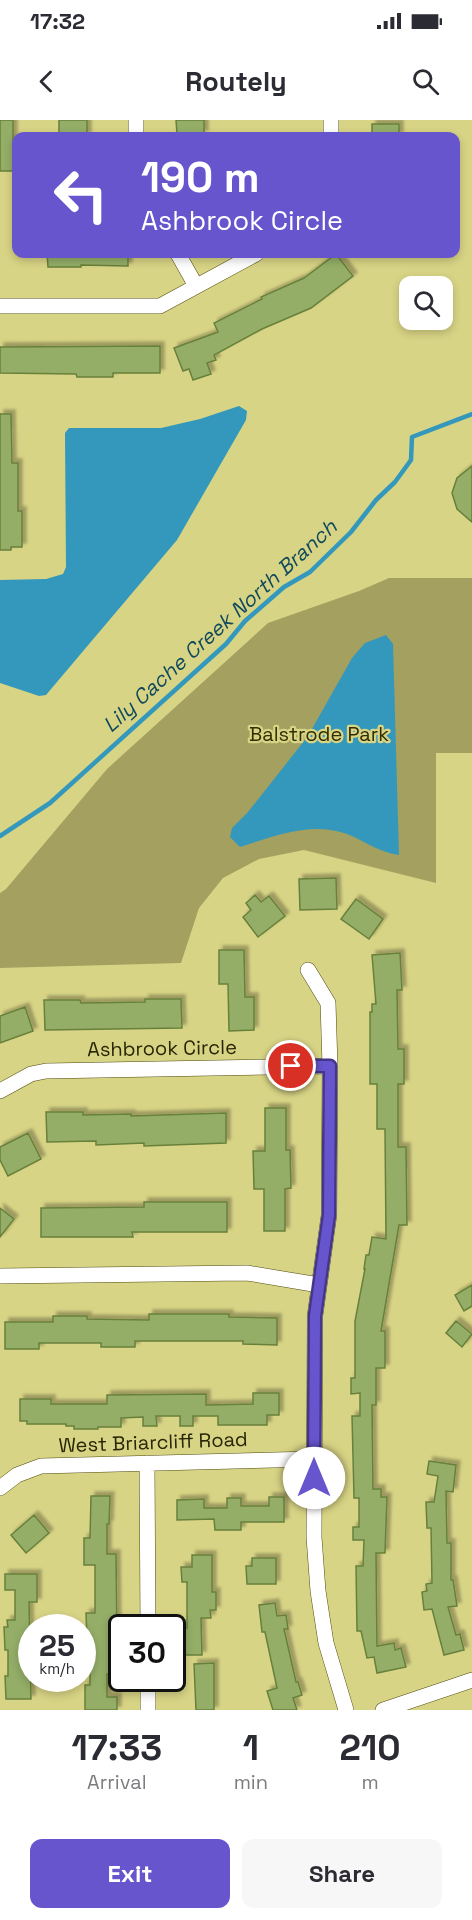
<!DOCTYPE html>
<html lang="en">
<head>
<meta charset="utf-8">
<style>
  :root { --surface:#fff; --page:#f7f7f7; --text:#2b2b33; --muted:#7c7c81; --accent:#6755ce }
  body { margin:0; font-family:"Space Grotesk",sans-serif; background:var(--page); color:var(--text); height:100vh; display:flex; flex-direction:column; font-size:22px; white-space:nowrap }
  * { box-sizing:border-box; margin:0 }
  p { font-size:20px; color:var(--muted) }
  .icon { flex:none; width:33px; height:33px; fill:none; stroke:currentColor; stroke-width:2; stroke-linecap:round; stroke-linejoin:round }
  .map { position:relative; height:1590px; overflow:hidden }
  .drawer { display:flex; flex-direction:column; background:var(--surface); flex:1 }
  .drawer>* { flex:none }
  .banner { position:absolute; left:12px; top:12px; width:448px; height:126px; border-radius:12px; box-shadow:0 3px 9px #0003; background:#6755ce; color:#fff; overflow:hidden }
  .buttons { position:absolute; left:399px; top:156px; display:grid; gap:12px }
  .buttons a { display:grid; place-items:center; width:54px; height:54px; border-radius:12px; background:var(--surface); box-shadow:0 3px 9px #0003; font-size:30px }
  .speed { position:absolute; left:18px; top:1494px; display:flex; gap:12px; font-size:30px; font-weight:700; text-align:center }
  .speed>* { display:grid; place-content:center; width:78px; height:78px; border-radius:50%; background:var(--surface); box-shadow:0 3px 9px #0003; line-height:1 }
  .speed small { font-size:15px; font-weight:400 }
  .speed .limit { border:3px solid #111; border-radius:9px; background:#fff; color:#111 }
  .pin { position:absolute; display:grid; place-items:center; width:51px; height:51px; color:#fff; margin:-26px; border:3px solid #fff; border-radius:50%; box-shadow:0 2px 6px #0007 }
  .me { position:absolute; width:66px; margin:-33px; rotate:0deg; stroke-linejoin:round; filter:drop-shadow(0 0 4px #0008) }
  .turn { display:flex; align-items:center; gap:21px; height:126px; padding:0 30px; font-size:27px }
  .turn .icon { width:78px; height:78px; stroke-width:2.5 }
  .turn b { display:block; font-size:42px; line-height:51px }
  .eta { display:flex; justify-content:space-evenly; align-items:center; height:102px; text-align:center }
  .eta b { font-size:36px; font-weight:800; line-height:42px }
  .primary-button { display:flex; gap:12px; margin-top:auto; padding:12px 30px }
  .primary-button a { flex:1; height:69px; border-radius:12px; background:var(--accent); color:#fff; font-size:24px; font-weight:800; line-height:69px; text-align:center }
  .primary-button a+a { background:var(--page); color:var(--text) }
  .status { display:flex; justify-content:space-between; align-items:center; height:42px; padding:0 30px; background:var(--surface); direction:ltr }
  .status svg { height:16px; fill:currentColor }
  header { display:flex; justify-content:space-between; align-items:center; height:78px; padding:0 30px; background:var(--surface); font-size:27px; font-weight:800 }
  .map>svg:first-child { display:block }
  .green { fill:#a4a060 }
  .water { fill:#3398bb }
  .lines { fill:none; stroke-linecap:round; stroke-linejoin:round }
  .stream { stroke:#3398bb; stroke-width:4.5 }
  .building { fill:#94ae68; stroke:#68803a; stroke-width:1.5; filter:url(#shadow) }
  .minor-casing { stroke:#504b0c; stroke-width:16 }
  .minor { stroke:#fff; stroke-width:15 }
  .route-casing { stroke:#433786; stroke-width:15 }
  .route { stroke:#6755ce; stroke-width:10 }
  .labels { text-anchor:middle; stroke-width:4.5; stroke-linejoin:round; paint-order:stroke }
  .park-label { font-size:20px; fill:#302d00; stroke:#d8d485 }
  .street-label { font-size:20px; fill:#282605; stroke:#d8d485 }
  .water-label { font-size:21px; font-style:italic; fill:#10495c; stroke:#d8d485 }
</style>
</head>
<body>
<div class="status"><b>17:32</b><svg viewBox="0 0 49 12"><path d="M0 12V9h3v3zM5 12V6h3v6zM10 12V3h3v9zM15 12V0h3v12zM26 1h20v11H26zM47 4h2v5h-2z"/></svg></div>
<header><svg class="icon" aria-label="back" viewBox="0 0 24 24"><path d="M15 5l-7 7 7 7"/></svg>Routely<svg class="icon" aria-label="search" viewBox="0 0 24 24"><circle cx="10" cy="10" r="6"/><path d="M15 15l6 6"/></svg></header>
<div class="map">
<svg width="472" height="1590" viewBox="0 0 472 1590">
  <defs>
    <filter id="shadow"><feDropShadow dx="4" dy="-4" stdDeviation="1.5" flood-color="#0004"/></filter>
  </defs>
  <rect width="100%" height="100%" fill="#d8d485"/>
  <path class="green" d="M389,458H472V633H436V763L304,730L259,739L223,758L199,788L181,843L0,848V773L6,769L107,649L268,503L359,471Z"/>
  <path class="water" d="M239,286L247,291L246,300L177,420L46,575L39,576L0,563V460L46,459L63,454L66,447L65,313L69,308H161L200,299Z
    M386,515L393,524L399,735C380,733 365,721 347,714C311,701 274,716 240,727L230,717L232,708L248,692L308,616L352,538L365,523Z"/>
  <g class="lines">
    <path class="stream" d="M0,716L50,683L226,524L245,501L284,467L310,452L351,412L376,380L395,362L411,340L412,317L472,294"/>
  </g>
  <path class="building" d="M0,0H13V51H0Z
    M59,0H87V16H59Z
    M176,0H204V14H177Z
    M372,4H399V16H372Z
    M47,134H128V146L81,145V147H48Z
    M336,134L353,156L311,188L262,209L214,235L216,240L207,243L211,254L193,260L189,249L183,251L174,228L218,212L214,203L262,179L261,177L304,158Z
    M160,226V253H113V257H77L76,254L0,253V227Z
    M0,294H11L12,343H18V391H22V427H11V430H0Z
    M472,346V402L457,389L452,373L457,358Z
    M336,758L337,789L300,790L299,759Z
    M255,775L261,782L269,776L285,796L258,817L243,797L251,790L246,783Z
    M356,779L383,799L369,819L341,799Z
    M219,830H244L245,877H254V910L229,911L228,864H219Z
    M400,833L402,870H397L398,929H404V964H398V1027H406L407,1105H399L381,1211H385V1248H376V1285H372L373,1369H381V1377H387L385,1433H376L377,1526L394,1523L395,1530L401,1528L406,1547L377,1553L374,1537L367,1538L361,1511H357L356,1446H363L364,1420H353V1407H359V1378H354L352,1296H360V1273L351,1274V1258H355V1201L365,1149H364L366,1135H369L372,1117L386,1119L385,1009H377V964H370V892H372V884H376L372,835Z
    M145,879H181L182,908L45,910L44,880H80L81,883L145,882Z
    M25,887L33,911L0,923V896Z
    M265,988H286V1030H290L291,1068L285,1069V1111H264V1069H254L253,1031H265Z
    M46,992H83V995L131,994V996L226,993V1023L144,1026V1023L96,1025V1021L47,1022Z
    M28,1013L41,1039L8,1056L0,1040V1027Z
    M144,1082H227V1112H132L133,1117H41V1088L144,1087Z
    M0,1088L14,1099L0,1117Z
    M472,1165V1186L464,1191L455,1175Z
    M149,1194H229V1197L277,1198V1225L243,1224V1221H135V1227H101V1223H39V1229H5V1202H53V1196H87V1199L149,1200Z
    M456,1201L472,1214L462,1227L446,1213Z
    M253,1273H279V1295H267V1305H218V1296H193V1306H180V1296H156L157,1306H143V1297L121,1298V1307H98V1309H74V1306H66V1304H27V1301H20V1279H51V1284H107V1275L206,1274V1285L253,1284Z
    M429,1341L456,1345L453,1372L446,1371L447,1423H451V1460H453L457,1486L448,1487L456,1515L460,1514L464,1530L444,1535L432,1489L424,1490L422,1472L427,1471L426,1464L432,1463L431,1408H427L426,1382H434L438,1356L427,1354Z
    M91,1376H110L109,1404H107V1434H116L117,1519H110V1554H107V1577H117V1590H85V1565H90V1519L87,1520L86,1493H95V1445H84V1418H90Z
    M269,1377H284V1402H241V1410H215L214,1399L177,1400V1380L204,1379V1388H227V1378H241V1386H269Z
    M34,1395L49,1413L26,1433L11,1415Z
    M192,1435H212V1472H216V1490H210L211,1498H201L202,1535H182V1508H187V1462H182L181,1447H192Z
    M252,1438H276V1464H247L246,1446H252Z
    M5,1454H37V1482H29L31,1579H6L5,1556H8V1530H5L4,1507H8L7,1500H15V1470H5Z
    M275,1483L277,1496L286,1495L288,1509H284L296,1562H298L302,1575L293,1578L297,1590H273L267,1571L277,1568L265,1512H262L259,1485Z
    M214,1543V1590H196L194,1544Z"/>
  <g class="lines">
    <g class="minor-casing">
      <path id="minor" d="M136,0V16
        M331,0V16
        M178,134L196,166
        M0,186H160L256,134
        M308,850L328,883L330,946L329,1095L315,1196L314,1417L318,1471L326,1523L346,1590
        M0,971L31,954L46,951L330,946
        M0,1156L247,1153L319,1165
        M147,1343L148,1508
        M0,1368L17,1355L41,1346L313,1339
        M148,1558V1590
        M383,1590L472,1560"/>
    </g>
    <use href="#minor" class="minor"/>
  </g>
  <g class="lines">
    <g class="route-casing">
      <path id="route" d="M291,946H330L329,1095L315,1196L314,1358"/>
    </g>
    <use href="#route" class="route"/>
  </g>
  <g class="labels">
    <g class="park-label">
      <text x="319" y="621">Balstrode Park</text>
    </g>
    <g class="street-label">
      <text transform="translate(162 928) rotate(-1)" y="7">Ashbrook Circle</text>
      <text transform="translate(153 1322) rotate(-2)" y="7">West Briarcliff Road</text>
    </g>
    <g class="water-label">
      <text transform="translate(220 506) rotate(-42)" y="7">Lily Cache Creek North Branch</text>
    </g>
  </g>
</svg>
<div class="buttons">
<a><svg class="icon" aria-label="search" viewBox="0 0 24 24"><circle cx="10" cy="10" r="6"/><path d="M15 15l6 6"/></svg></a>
</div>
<div class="speed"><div>25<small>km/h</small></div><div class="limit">30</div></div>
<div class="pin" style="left:291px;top:946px;background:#d93025"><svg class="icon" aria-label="arrive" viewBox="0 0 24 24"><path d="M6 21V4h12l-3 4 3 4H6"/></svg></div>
<svg class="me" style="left:314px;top:1358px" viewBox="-20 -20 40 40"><circle r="19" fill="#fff"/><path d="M0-13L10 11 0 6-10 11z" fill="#6755ce"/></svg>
<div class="banner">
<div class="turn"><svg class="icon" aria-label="left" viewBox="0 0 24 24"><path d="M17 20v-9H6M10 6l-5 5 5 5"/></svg><div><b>190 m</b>Ashbrook Circle</div></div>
</div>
</div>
<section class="drawer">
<div class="eta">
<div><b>17:33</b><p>Arrival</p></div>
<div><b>1</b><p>min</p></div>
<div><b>210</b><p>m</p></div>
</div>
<div class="primary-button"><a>Exit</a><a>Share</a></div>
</section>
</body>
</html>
